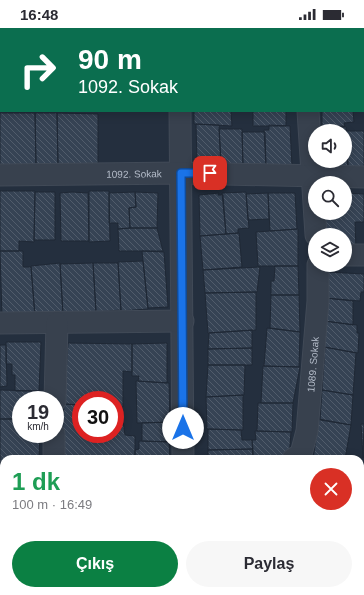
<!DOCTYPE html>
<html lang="tr">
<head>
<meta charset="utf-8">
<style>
  :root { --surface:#fff; --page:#f7f7f7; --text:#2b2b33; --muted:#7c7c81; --accent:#0b8043 }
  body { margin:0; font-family:Helvetica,sans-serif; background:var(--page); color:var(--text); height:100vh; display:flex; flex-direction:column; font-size:15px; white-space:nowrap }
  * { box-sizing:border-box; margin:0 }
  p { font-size:13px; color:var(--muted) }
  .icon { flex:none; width:22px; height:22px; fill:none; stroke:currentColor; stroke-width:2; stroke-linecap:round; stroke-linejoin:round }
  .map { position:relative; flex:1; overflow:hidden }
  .details { position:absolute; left:0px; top:427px; width:364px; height:140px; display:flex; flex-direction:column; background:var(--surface); border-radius:12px 12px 0 0; box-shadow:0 2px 10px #0003 }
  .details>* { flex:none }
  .guide { position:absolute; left:0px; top:0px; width:364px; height:84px; box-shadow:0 2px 10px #0003; background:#0b6e4f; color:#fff; overflow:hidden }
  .controls { position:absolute; left:308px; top:96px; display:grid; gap:8px }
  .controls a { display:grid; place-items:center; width:44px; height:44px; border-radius:50%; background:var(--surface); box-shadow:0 2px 10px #0003; font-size:20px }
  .speed { position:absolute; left:12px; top:363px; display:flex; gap:8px; font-size:20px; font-weight:700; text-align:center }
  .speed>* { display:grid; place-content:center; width:52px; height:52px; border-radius:50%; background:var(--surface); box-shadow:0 2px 10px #0003; line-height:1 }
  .speed small { font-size:10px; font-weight:400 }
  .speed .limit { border:6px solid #d22; background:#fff; color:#111 }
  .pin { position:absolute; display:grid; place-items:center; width:34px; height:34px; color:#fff; margin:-17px; border-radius:8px; box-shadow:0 2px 6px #0006 }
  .me { position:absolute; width:44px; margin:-22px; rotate:0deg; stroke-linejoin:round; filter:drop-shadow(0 0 3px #0008) }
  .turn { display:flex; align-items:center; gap:14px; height:84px; padding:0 12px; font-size:18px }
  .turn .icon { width:52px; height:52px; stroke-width:2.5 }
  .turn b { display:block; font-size:28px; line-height:34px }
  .round { display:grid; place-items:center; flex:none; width:42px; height:42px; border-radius:21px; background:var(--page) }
  .summary { display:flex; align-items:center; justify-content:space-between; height:68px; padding:0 12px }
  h1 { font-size:24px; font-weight:700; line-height:30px; color:#1e9e55 }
  .button { display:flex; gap:8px; margin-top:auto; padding:8px 12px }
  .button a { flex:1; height:46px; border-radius:24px; background:var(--accent); color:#fff; font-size:16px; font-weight:700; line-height:46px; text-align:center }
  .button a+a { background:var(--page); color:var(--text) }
  .status { display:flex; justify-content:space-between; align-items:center; height:28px; padding:0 20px; background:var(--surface); direction:ltr }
  .status svg { height:11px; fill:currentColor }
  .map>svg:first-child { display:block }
  .building { fill:url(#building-back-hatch); stroke:#1f2835 }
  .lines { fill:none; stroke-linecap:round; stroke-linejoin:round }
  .street-casing { stroke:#414a57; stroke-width:23 }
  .street { stroke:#38414e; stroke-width:21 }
  .route-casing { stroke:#114b97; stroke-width:10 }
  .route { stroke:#1a73e8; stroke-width:7 }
  .labels { text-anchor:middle; stroke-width:4; stroke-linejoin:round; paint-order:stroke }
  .street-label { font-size:10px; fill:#b4bcc9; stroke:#1d2633 }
</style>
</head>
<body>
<div class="status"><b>16:48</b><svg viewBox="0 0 49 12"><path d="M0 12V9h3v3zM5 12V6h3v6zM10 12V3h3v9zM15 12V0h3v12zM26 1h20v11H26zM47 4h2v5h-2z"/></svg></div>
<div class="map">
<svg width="364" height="567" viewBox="0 0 364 567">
  <defs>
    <pattern id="building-back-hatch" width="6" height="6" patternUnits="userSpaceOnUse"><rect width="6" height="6" fill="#364354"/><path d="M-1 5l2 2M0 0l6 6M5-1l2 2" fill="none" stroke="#515c6b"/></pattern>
  </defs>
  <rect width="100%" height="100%" fill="#242f3e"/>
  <path class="building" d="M0,7H1V67H0Z
    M194,83H231L232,98L194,96Z
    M253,83H286V98H253Z
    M322,83H353L354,94L344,95L345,98L322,99Z
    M0,85H35L36,137H0Z
    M35,85H57L58,137H36Z
    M57,85L98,86V137H58Z
    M196,96L219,97L221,134H197Z
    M269,97L290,98L292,138H266L264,102H269Z
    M322,99H346L348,139L325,138V133H345V103H322Z
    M219,101H242L243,138L221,139Z
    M346,103H364V139H348Z
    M242,104H265L266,138H243Z
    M0,163H35L34,214L19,213V223H0Z
    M89,163H109L110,213L89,214Z
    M35,164H55V212H34Z
    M72,164L88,165L89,213H61L60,165Z
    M135,164L158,165L157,200H130L129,180L136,179Z
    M135,164L136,179L129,180L130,200L118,201V195H109V165Z
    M246,164L249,200L238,201V205L226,206L222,165Z
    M219,165L218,167H223L226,206L200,208L199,167Z
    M268,165L269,191L248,192L246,166Z
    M268,165H295L297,201L270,203Z
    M345,165L364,166V194H355L356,221L345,224V207H324V185H345Z
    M130,200H157L163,223H119L118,201Z
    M298,201V238H258L256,204Z
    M239,205L242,239L203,242L200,208Z
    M0,223H23V239H31L35,288H2Z
    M142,223L164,224L168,279L148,280Z
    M143,233L148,281L121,283L118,234Z
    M60,235L63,287L35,289L31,238Z
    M93,235L96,284L63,287L60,236Z
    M93,235H118L121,282L96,284Z
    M275,238H298L299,267H271V253H274Z
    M260,239L257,264L205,265L203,242Z
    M327,244L364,246V264H361L360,273L325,270Z
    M256,264V302L208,305L205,265Z
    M271,267H299L300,304L270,300Z
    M325,270L353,273V297L325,293Z
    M324,293L357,297V305H359L358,325L323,319Z
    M267,300L300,304L299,339L264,338Z
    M252,302V320L208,321L209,305Z
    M6,314H41L39,363H15V347H12V336H6Z
    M68,315L132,316V344L123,343V379H115V372H81V377L64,376Z
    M167,315V355L138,353L139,348H132V316Z
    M0,317H6L7,358L0,359Z
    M325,319L356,325L353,367L322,362Z
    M252,320V337H208V321Z
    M208,337H245L244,367L206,369Z
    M263,338L300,339L293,375H261Z
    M136,353L169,355L170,394L137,395Z
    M0,362L39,363V372H21V391H0Z
    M322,362L353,367L351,397L320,392Z
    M243,367V402L207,401L206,369Z
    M258,375H293L292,404L257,403Z
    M64,376L81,377V406H115V378L121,379L125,407L135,408V431H61Z
    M0,391H21V406H40L39,431H4V435H0Z
    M319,391L351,397L345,431H313Z
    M177,394L178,414L142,413V395Z
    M361,396H364L363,430Z
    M208,401L241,402L242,412H252L253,421L208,422Z
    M255,403L291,404L289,431H253L252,412H256Z
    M139,413L169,414L170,431H135V422L139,421Z
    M253,421V431H208V422Z
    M364,458V508L360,509V459Z
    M0,468H4V497H0Z
    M0,507H4V530H0Z
    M364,539V567H352V563H360V540Z
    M9,563H44V567H8Z
    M44,563H65V567H44Z
    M65,563H87V567H65Z
    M87,563H108V567H87Z
    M108,563H129V567H108Z
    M129,563H164V567H129Z
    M233,563H273V567H233Z
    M233,563V567H209L229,563Z
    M273,563H293V567H273Z
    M293,563H312V567H293Z
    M312,563H332V567H312Z
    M332,563H351L352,567H332Z"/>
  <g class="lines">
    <g class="street-casing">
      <g id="street">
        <path d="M178,0V1"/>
        <path d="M308,1V0"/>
        <path d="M180,83L183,431"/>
        <path d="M308,83L316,207"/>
        <path id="s1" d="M0,147L181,145L364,149"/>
        <path d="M345,227H364"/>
        <path d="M0,295L183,293"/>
        <path d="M55,373L57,295"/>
        <path d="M54,431V406"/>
        <path id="s2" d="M293,431L301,426L307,403L318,273V237"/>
        <path d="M0,444H4"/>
        <path d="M360,515L364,514"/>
        <path d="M183,567L184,563"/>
      </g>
    </g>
    <use href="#street" class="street"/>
  </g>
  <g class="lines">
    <g class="route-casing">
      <path id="route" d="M183,400L181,145H210"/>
    </g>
    <use href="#route" class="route"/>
  </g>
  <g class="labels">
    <g class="street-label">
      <text dy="4" stroke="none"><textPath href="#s1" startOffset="134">1092. Sokak</textPath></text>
      <text dy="4" stroke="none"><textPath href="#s2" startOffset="100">1089. Sokak</textPath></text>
    </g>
  </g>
</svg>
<div class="controls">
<a><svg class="icon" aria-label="sound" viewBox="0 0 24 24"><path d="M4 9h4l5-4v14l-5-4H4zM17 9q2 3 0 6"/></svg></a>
<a><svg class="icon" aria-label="search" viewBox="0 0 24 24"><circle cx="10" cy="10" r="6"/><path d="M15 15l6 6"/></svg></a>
<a><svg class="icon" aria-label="layers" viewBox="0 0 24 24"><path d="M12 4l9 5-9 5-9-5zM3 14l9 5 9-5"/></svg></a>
</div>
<div class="speed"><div>19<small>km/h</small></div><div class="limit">30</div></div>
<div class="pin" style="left:210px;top:145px;background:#d93025"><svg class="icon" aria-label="arrive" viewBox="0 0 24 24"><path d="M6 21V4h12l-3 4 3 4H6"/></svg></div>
<svg class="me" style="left:183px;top:400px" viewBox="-20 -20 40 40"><circle r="19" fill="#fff"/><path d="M0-13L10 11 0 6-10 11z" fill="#1a73e8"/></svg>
<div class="guide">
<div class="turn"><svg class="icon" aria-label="right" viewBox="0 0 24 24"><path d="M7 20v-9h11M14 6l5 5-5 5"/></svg><div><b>90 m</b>1092. Sokak</div></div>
</div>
<section class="details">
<div class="summary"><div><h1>1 dk</h1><p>100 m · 16:49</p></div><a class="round" style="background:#d93025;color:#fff"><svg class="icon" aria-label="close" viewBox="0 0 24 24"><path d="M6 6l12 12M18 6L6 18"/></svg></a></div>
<div class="button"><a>Çıkış</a><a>Paylaş</a></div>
</section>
</div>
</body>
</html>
